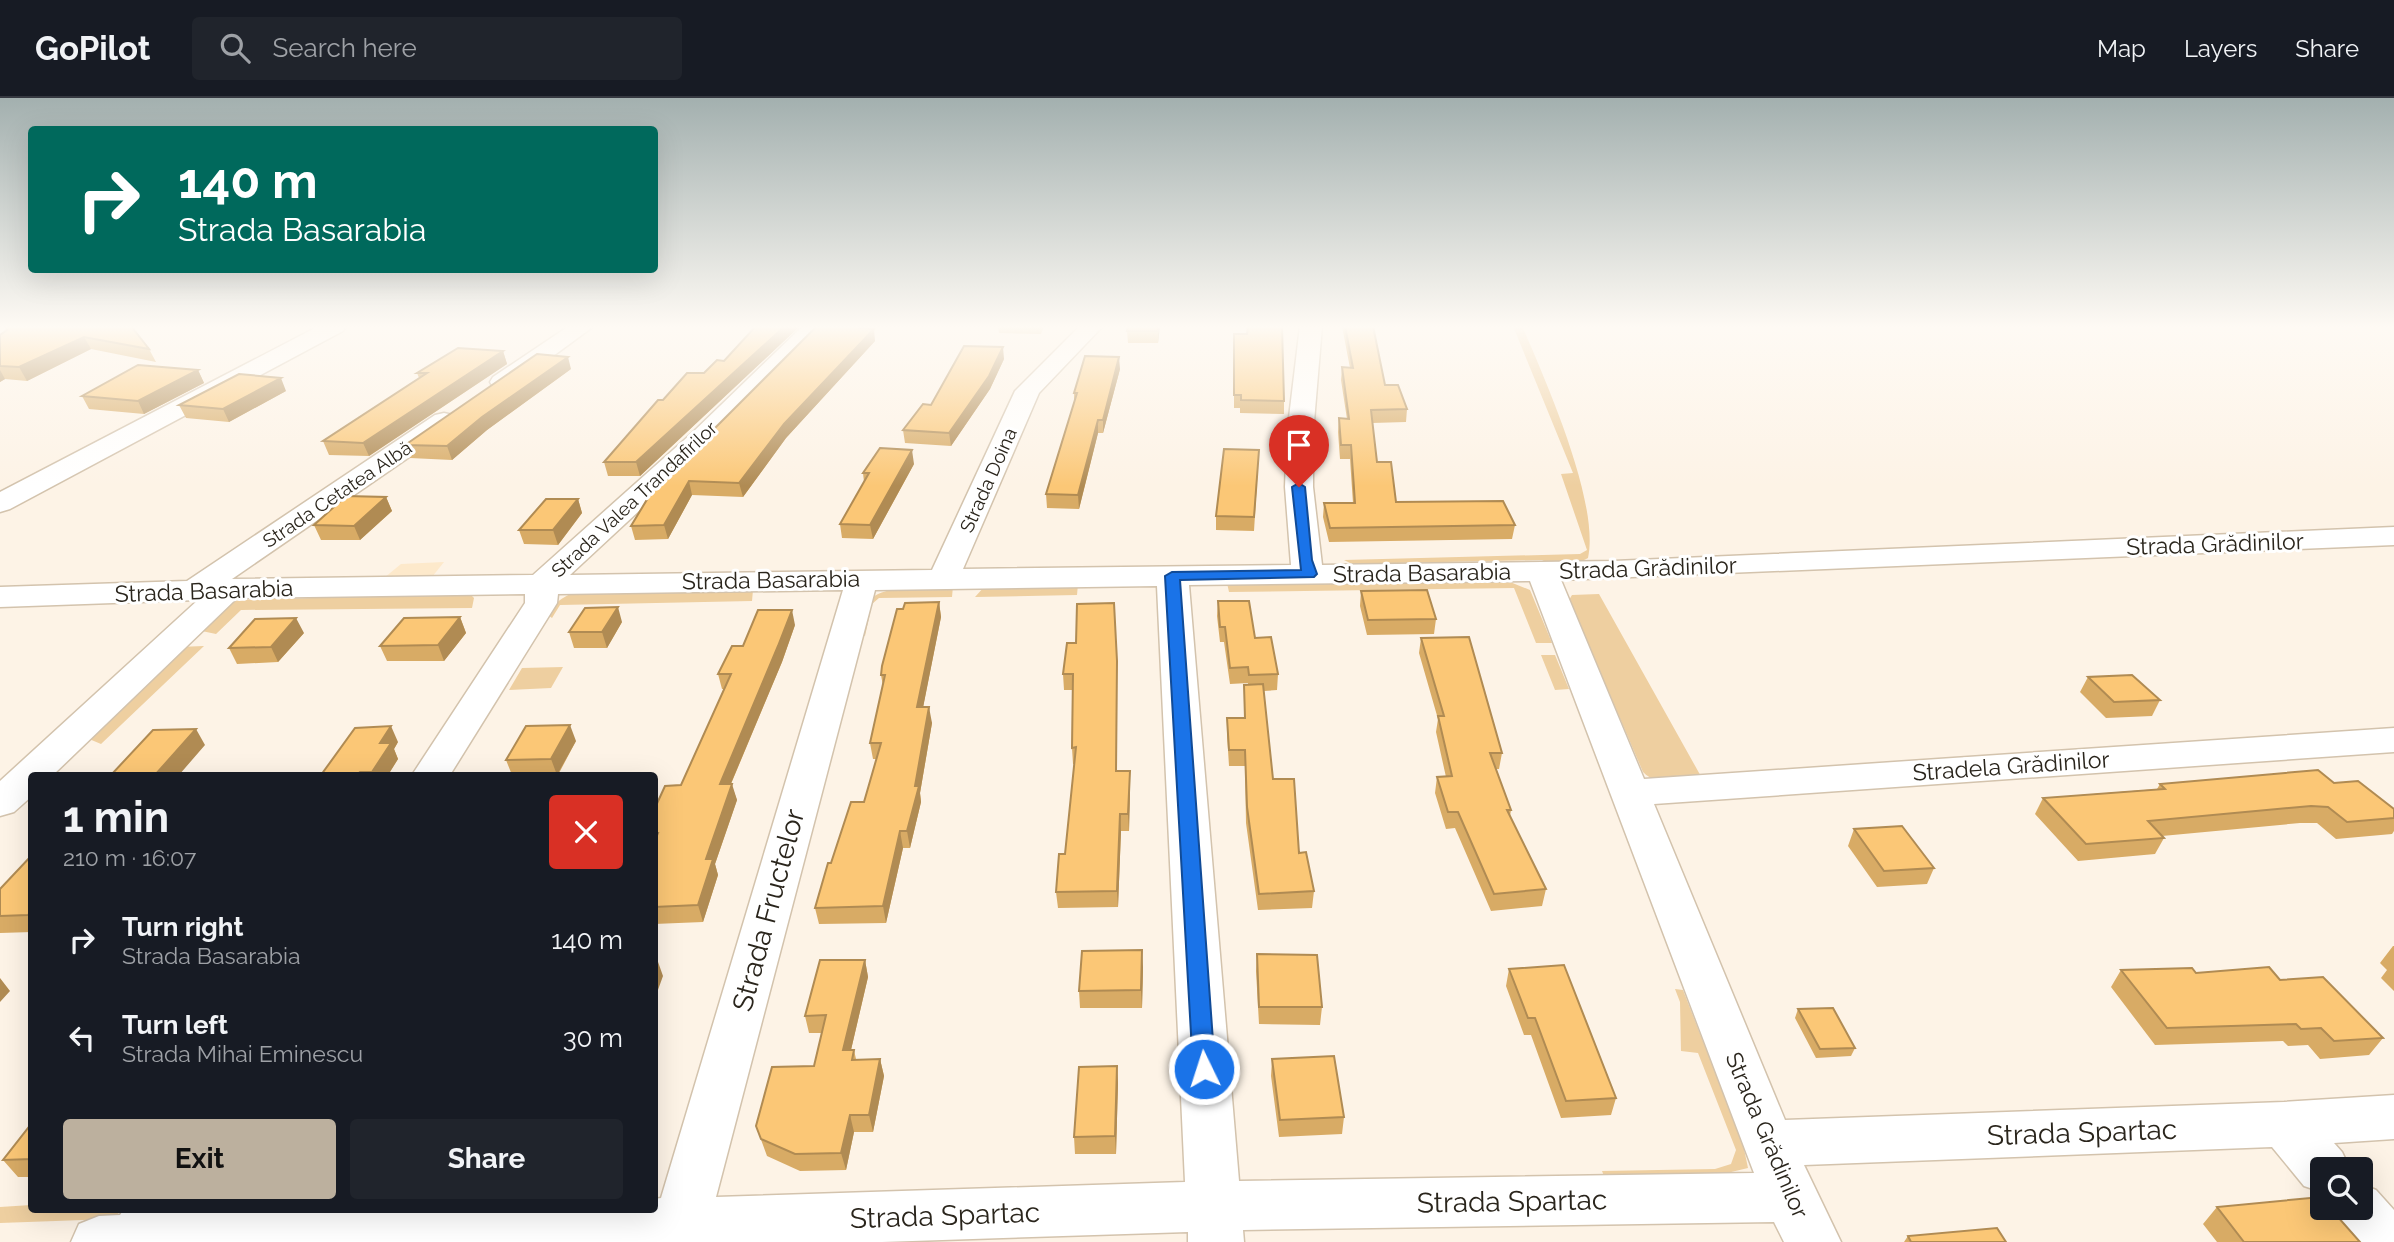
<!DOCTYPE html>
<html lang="en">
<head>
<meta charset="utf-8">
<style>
  :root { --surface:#171b24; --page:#20242c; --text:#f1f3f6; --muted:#9ea1a6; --line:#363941; --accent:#bcb09e }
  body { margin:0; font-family:Raleway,sans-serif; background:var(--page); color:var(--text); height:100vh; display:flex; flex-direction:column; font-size:26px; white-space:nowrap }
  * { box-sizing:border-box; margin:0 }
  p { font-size:23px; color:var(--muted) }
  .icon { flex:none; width:38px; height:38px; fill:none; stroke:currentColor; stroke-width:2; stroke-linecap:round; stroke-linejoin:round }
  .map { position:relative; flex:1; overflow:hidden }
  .details { position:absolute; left:28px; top:674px; width:630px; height:441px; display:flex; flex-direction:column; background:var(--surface); border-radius:7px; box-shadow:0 7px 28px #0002 }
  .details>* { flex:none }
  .top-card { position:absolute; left:28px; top:28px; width:630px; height:147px; border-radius:7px; box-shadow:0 7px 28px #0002; background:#00695c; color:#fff; overflow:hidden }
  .fabs { position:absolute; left:2310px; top:1059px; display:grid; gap:14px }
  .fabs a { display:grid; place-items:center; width:63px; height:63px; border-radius:7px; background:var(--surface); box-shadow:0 7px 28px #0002; font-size:35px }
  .pin { position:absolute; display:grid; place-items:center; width:60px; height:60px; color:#fff; margin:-72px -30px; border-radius:50% 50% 50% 0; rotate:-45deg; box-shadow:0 0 7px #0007 }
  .pin .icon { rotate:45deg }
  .me { position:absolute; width:77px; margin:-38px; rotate:356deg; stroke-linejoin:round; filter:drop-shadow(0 0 5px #0008) }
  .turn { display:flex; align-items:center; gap:24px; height:147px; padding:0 35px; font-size:32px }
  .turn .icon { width:91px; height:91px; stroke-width:2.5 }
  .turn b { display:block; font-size:49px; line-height:60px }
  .round { display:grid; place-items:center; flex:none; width:74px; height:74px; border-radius:7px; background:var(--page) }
  .headline { display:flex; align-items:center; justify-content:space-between; height:119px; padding:0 35px }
  h1 { font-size:42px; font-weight:700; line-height:52px }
  .button { display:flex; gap:14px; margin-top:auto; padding:14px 35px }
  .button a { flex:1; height:80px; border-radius:7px; background:var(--accent); color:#111; font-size:28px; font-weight:700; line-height:80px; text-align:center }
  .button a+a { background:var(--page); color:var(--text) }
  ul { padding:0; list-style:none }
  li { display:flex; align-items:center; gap:21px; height:98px; padding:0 35px }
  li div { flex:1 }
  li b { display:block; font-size:26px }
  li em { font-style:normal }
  header { display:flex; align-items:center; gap:42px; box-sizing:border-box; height:98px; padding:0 35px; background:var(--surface); border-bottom:2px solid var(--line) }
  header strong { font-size:33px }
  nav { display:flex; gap:38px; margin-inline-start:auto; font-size:24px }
  .search { width:490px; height:63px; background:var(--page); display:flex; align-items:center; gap:18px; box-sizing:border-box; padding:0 24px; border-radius:7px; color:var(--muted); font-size:26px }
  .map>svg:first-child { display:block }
  .built { fill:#fde9cb }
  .green { fill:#eecfa0 }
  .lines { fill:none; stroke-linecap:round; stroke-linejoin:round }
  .minor-casing { stroke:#d3c3ad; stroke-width:3 }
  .minor { fill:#fff; fill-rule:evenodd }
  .wall { fill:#d8ab65 }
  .shaded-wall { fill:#b08b53 }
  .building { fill:#fbc776; stroke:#b08b53; stroke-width:2 }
  .route { fill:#1a73e8; stroke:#114b97; stroke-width:2 }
  .labels { text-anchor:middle; stroke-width:6; stroke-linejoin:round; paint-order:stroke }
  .far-street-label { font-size:19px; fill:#2a251c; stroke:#fff }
  .street-label { font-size:23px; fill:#2a251c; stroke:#fff }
  .near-street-label { font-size:28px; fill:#2a251c; stroke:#fff }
</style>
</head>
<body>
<header>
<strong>GoPilot</strong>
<div class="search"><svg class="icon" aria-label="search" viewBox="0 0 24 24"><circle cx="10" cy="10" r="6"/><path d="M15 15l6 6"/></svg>Search here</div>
<nav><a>Map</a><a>Layers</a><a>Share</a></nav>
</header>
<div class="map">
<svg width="2394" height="1144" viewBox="0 0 2394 1144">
  <rect width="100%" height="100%" fill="#fdf3e6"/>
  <path class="built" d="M444,464L432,479L384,480L401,466Z"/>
  <path class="green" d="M1513,228H1522C1545,281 1600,405 1588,460C1576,467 1555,471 1542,462L1352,466L1344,462L1580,456L1587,452L1561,376L1573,375Z
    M1471,482L1473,485L1510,484L1530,492L1552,545H1536L1514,490L1229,494L1227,485Z
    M1078,486L1077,497L975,499L984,489Z
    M953,488L952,499L879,500L872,506L865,538L858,534C862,525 864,509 870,502C883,486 934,488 953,488Z
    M753,492L752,503L560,507L552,520L548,517C553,505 562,500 574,494Z
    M470,496L474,500L472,510L241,512L216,536L197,532L234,502Z
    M1599,496L1703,682C1684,683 1657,689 1643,674L1569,502L1572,497Z
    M204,548L101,646L82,638L178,549Z
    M1541,557H1555L1569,591L1555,592Z
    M563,569L551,590L509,592L522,570Z
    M1675,891L1683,892L1743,1046L1748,1070L1727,1075L1728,1081L1606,1083L1602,1073L1715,1071L1731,1066L1736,1052L1698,955L1681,953L1680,904Z
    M31,1107L32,1111H124L111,1121L0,1125V1109Z"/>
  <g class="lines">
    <g class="minor-casing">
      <path id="minor" d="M319,228H346L343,233L10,411L0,414V394Z
        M569,228H594L511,289L502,291L493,289L490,284L493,279Z
        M803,228H827L710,347L570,477L932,472L1015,293L1080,228H1103L1039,295L963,471L1291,467L1285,389L1287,336L1300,228H1322L1313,336V389L1322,467L1614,463L2394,429V447L1561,482L1644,681L2394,630V654L1654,706L1785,1022L2284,1004L2394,997V1041L2334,1045L2342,1054L2350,1071H2322V1094L2304,1088L2272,1049L1804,1067L1841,1144H1784L1774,1124L1243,1132L1244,1144H1188V1134L882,1144H71L79,1126L99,1118L120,1117L124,1111H182L180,1115L310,1111H654V1101L661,1100L843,492L558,496L557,505L450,677H412L525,505V496L237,500L53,677H32V698L14,714L0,718V683L198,502L0,509V489L187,483L435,317L444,315L453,317L457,323L453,329L232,481L533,477L692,335ZM1530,483L1754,1075L1239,1083L1189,487ZM1157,488L1185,1084L716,1099L875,492Z
        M2361,1086L2376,1092L2394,1112V1144H2352L2338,1128L2330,1110H2361Z"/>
    </g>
    <use href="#minor" class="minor"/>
  </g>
  <path class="wall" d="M131,228L149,251L156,264L91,251L27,283L5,281L0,284V237Z
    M756,228H800L640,378H608L604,364L663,302L724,263Z
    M998,228H1044L1041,236L999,235Z
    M1128,228H1160L1158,245H1128L1127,233Z
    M1342,228H1373L1385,287L1407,311L1406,324L1372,325L1377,364L1396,404L1515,427L1512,441L1329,444L1323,419L1324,405H1353L1350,361H1340L1338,334L1339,320L1347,321L1341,282L1342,269L1350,270Z
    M868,231L875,243L786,340L743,399L692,397L668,441L635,442L631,428L709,336Z
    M1234,236L1284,303V316L1240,315V310H1234Z
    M503,253L507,266L369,358L329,357L323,343L419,280L417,275Z
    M1004,261L990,291L951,348L905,345L903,332L931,307Z
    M571,271L487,332L452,362L410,360L405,347Z
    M1120,271L1103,335H1098L1079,411L1047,410L1046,396L1074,304V295Z
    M198,272L204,285L144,316L89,311L82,298Z
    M286,293L229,324L186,320L179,307Z
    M1259,352L1254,433L1216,432V418Z
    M914,366L873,441L842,440L840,426L864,384L863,375Z
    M386,399L392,413L360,442H321L314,427Z
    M578,401L582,415L558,447L524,446L519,432Z
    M1361,493L1436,521L1434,536L1367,537L1360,508Z
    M1218,503L1255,540L1278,576L1277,592L1264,593L1273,681L1299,755L1314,793L1312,810L1258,812L1246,725L1245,668H1229L1227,636V620H1244V587H1248V585L1230,586L1224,544H1220L1217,518Z
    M939,504L941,519L923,609L932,625L920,695L921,704L910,750H903L886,825L819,826L815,810L831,765L864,704L877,661H873L870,645L883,588L881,577L903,511Z
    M460,519L466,535L444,563H387L380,548Z
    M622,524L607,550H574L569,534Z
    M795,527L782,564L731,686L737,702L715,766L718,777L703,824L654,826V712L681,687L724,591H722L718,576Z
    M304,535L278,564L237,566L229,550Z
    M1421,540L1502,655L1499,671H1496L1511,712L1510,718L1546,791L1542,808L1491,813L1455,730L1446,731L1435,695L1437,679H1446L1436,634L1438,621L1419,555Z
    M1063,576L1117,579V673L1130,689L1129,733H1121L1118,809L1058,810L1056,794L1065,756L1074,666H1073L1072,650V592H1064Z
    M2088,579L2160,602L2152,618L2106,620L2080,594Z
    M576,643L558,677H512L506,662Z
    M398,644L394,651L398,661L388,677H321Z
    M2334,685L2394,711V733L2392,736L2336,741L2317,725H2300L2162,738L2164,740L2155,756L2078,763L2035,716L2043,700L2157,691L2160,686Z
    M1854,731L1934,770L1927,786L1877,789L1848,748Z
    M32,757V834L0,835V791Z
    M2393,848H2394V893L2381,880L2387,872L2380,865Z
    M1257,856L1322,909L1320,927L1259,926L1256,873Z
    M865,862L868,879L851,952H854L856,961H880L884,978L873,1034H854L846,1072L800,1073L767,1058L756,1028L814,968L822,935H809L805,918Z
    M1143,869L1142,910H1080L1079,893Z
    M1509,871L1616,1000L1611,1017L1561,1020L1531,937H1524L1506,888Z
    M2121,872L2196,875L2280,882L2383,940L2369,957L2320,961L2308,947L2288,948L2283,943L2155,947L2111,889Z
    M1798,911L1855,950L1851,958L1816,960L1795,920Z
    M1272,961L1344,1019L1342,1036L1279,1039L1271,978Z
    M1117,968L1118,985L1116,1056H1075L1074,1039Z
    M32,1025V1079H18L3,1062Z
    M2217,1109L2360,1144H2217L2203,1126Z
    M1908,1138L2006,1144H1904Z"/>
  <path class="shaded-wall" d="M785,228H800L640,378L636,364Z
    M1158,228H1160L1158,245Z
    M874,231L875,243L786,340L743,399L739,385L784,326Z
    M84,239L91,251L27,283L19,269Z
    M1003,249L1004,261L990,291L951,348L949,335Z
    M503,253L507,266L369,358L363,345Z
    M568,259L571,271L487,332L452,362L447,348L482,319Z
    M1119,259L1120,271L1103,335V322Z
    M0,272L5,281L0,284Z
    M198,272L204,285L144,316L138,303Z
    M281,280L286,293L229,324L223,311Z
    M1098,322V335L1079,411L1078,397Z
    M912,352L914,366L873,441L870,427Z
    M689,383L692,397L668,441L664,427Z
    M386,399L392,413L360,442L354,428Z
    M578,401L582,415L558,447L553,432Z
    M939,504L941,519L920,625L917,609Z
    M618,509L622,524L607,550L602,534Z
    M792,512L795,527L782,564L724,702L720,686Z
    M460,519L466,535L444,563L438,547Z
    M296,520L304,535L278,564L271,549Z
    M929,609L932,625L920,695L921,704L910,750L907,733Z
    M570,627L576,643L557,677L551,661Z
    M391,628L398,644L394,651L398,661L388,677H374L372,674L380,645Z
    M196,631L205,647L179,677H155Z
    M1130,673V689L1129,733L1128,716Z
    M732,686L737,702L715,766L718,777L703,824L698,807L706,761Z
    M1120,716L1121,733L1118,809L1117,793Z
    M900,733L903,750L886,825L883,808Z
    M32,812V822L28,817Z
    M1142,852L1143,869L1142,910L1141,892Z
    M657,861L663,878L654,903V869Z
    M865,862L868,879L847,969L843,952Z
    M0,880L10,893L0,904Z
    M880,961L884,978L873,1034L869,1017Z
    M1117,968L1118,985L1116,1056L1115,1038Z
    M850,1017L854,1034L846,1072L841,1055Z"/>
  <path class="building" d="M10,228H131L149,251L84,239L19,269L0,268V237L7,232L6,229Z
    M756,228H785L636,364H604L658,302H663L687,275H704L717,262L724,263Z
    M817,228H862L860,230L874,231L784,326L739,385L689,383L664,427L631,428L660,380L709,336Z
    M1128,228H1158V233H1127Z
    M1248,228H1282L1284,303L1241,302V297H1234V236H1247Z
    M1345,228H1373L1385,287H1398L1407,311L1371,312L1377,364H1391L1396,404L1503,403L1515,427L1330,430L1324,405H1355L1351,347H1341L1339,320L1349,321L1342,269L1353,270Z
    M964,248L1003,249L989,278L949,335L903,332L923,306L931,307Z
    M458,250L503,253L363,345L323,343L427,275H417Z
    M537,256L568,259L482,319L447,348L405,347Z
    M1085,258L1119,259L1103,322H1098L1078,397L1046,396L1077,295H1074Z
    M138,267L198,272L138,303L82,298Z
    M239,276L281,280L223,311L179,307Z
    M880,350L912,352L870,427L840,426L869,375H863Z
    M1224,351L1259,352L1254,419L1216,418Z
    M346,398L386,399L354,428L314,427Z
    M546,401H578L553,432H519Z
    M1427,492L1436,521L1368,522L1361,493Z
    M1218,503H1249L1255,540L1271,539L1278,576L1249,577L1248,569L1230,570L1225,529H1220Z
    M939,504L917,609H929L915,688H919L907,733H900L883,808L815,810L828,765H831L851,704H864L881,645H870L885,577H881L882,568L897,511H903L905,505Z
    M1114,505L1117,563L1116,673H1130L1128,716H1120L1117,793L1056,794L1059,756H1065L1076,649L1072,650L1073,576H1063L1067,545H1076L1077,506Z
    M618,509L602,534H569L585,510Z
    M758,512H792L778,548L720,686H732L706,761H713L698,807L654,809V745L658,735H654V712L665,688L681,687L731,576H718L732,548H743Z
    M460,519L438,547L380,548L404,520Z
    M296,520L271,549L229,550L255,521Z
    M1469,539L1502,655H1490L1511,712H1507L1546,791L1494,796L1458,714H1448L1437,679L1452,678L1438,618H1444L1421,540Z
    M2132,577L2160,602L2114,604L2088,579Z
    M1263,586L1273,681H1294L1299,755L1306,754L1314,793L1259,796L1247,709L1245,652H1229L1227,620H1245L1244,587Z
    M570,627L551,661L506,662L526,628Z
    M391,628L380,645H391L372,674H360L357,677H321L355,630Z
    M196,631L155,677H111L153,632Z
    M2318,672L2334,685L2358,683L2394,711V720L2347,724L2328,709L2311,708L2148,723L2164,740L2086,746L2043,700L2165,691L2160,686Z
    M1902,728L1934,770L1884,773L1854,731Z
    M32,757V812L28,817L0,818V791Z
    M1142,852L1141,892L1079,893L1082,853Z
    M1257,856L1317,857L1322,909H1259Z
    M820,862H865L843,952H854L852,962L880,961L869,1017H850L841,1055L795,1056L761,1041L756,1028L772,969L814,968L826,917L805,918Z
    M1564,867L1616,1000L1566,1003L1535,920H1528L1509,871Z
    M2269,869L2280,882L2323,879L2383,940L2334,943L2321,930L2301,931L2296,926L2167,930L2121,872L2192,870L2196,875Z
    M1833,910L1855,950L1820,951L1798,911Z
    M1334,958L1344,1019L1280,1022L1272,961Z
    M1117,968L1115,1038L1074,1039L1079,969Z
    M32,1025V1061L3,1062Z
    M2321,1099L2322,1101V1110H2330L2360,1144H2244L2217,1109Z
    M1997,1130L2006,1144H1911L1908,1138Z"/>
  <linearGradient id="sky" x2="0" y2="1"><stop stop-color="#a3b0af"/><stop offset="0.59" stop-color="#fefaf4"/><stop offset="1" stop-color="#fefaf4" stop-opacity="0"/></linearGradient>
  <rect width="2394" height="388" fill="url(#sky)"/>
  <path class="route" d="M1299,385L1305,389L1312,462L1317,476L1314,479L1180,482L1215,971L1212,978L1204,981L1196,978L1193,971L1165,478L1172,474L1301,472L1292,389Z"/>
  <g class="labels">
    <g class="far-street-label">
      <text transform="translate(988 382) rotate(-66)" y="7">Strada Doina</text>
      <text transform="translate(337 396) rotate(-34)" y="7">Strada Cetatea Albă</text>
      <text transform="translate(634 401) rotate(-43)" y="7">Strada Valea Trandafirilor</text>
    </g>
    <g class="street-label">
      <text transform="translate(2215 446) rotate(-2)" y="8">Strada Grădinilor</text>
      <text transform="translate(1648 470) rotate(-2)" y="8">Strada Grădinilor</text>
      <text transform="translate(1422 475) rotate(-1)" y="8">Strada Basarabia</text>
      <text transform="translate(771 482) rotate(-1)" y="8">Strada Basarabia</text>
      <text transform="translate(204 493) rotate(-2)" y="8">Strada Basarabia</text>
      <text transform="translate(2011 668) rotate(-4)" y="8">Stradela Grădinilor</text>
      <text transform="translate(1767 1037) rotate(67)" y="8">Strada Grădinilor</text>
    </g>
    <g class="near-street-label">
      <text transform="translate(768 812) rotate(-75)" y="10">Strada Fructelor</text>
      <text transform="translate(2082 1034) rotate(-2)" y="10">Strada Spartac</text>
      <text transform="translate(1512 1103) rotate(-1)" y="10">Strada Spartac</text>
      <text transform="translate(945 1117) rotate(-2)" y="10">Strada Spartac</text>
    </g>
  </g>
</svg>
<div class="fabs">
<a><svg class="icon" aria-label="search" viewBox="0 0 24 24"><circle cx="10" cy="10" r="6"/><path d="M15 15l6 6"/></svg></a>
</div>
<div class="pin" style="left:1299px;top:389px;background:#d93025"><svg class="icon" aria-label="arrive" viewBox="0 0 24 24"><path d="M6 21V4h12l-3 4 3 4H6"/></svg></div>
<svg class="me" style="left:1204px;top:971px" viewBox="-20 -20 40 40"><circle r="17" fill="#1a73e8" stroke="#fff" stroke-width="3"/><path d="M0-11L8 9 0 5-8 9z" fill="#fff"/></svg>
<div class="top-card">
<div class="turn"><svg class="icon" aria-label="right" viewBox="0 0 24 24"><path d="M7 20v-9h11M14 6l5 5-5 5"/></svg><div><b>140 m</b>Strada Basarabia</div></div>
</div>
<section class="details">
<div class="headline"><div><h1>1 min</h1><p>210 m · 16:07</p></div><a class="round" style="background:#d93025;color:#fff"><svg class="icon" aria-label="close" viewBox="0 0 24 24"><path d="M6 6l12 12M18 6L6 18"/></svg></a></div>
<ul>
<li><svg class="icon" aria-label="right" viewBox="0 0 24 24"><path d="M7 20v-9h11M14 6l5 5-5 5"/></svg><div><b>Turn right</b><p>Strada Basarabia</p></div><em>140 m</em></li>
<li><svg class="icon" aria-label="left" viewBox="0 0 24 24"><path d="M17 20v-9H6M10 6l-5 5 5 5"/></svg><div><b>Turn left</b><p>Strada Mihai Eminescu</p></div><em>30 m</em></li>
</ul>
<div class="button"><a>Exit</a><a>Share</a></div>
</section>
</div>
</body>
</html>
